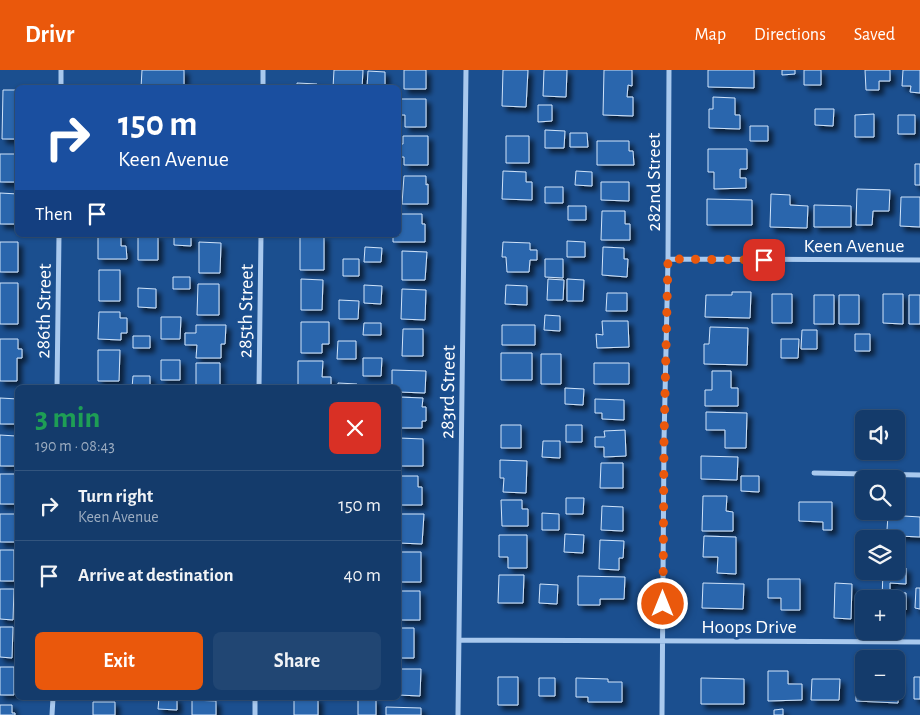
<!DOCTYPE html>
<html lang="en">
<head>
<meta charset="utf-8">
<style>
  :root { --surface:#143b6b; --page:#214673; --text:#f1f3f6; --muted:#9dadc1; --line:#33557e; --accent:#ea580c }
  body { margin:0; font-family:"Alegreya Sans",sans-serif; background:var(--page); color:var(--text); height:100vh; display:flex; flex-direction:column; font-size:19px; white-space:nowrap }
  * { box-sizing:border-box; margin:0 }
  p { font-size:16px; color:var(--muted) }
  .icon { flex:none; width:28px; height:28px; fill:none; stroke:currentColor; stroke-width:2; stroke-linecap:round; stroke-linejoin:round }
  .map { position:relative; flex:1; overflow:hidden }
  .side { position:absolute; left:15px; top:315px; width:386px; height:315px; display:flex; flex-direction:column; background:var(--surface); border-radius:8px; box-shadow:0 1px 4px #0004,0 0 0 1px var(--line) }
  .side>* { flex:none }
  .guide { position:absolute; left:15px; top:15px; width:386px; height:152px; border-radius:8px; box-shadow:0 1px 4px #0004,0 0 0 1px var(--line); background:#1a4fa0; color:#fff; overflow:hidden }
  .tools { position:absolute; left:855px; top:340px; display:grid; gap:10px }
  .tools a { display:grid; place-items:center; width:50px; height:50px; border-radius:8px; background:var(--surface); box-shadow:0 1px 4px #0004,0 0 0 1px var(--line); font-size:25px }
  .pin { position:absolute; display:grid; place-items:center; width:42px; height:42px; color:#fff; margin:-21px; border-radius:10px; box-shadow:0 2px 8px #0006 }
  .me { position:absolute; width:55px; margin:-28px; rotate:0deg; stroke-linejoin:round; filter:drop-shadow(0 0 4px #0008) }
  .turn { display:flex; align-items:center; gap:18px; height:105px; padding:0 20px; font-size:22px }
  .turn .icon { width:65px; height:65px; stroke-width:2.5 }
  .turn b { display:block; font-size:35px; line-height:42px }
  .then { display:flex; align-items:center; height:48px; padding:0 20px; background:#0003; gap:10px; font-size:19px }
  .round { display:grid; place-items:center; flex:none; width:52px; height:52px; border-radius:8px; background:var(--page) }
  .headline { display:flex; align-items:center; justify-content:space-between; height:85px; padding:0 20px }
  h1 { font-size:30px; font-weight:700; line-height:38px; color:#1e9e55 }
  .cta { display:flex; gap:10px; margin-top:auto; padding:10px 20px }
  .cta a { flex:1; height:58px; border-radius:8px; background:var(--accent); color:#fff; font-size:20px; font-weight:700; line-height:58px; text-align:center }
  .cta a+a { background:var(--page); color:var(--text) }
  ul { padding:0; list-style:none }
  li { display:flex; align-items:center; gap:15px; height:70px; padding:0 20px; border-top:1px solid var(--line) }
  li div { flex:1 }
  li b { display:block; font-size:19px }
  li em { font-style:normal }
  header { display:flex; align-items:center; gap:30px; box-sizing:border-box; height:70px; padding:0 25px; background:var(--accent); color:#fff }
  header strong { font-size:24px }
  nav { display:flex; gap:28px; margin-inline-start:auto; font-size:18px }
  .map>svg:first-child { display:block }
  .building { fill:#2a66ad; stroke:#cfe3fa; filter:url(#shadow) }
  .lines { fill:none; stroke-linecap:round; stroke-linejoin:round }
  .minor { stroke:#a9c9ee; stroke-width:5 }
  .route { stroke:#ea580c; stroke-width:9; stroke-dasharray:0 16.2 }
  .labels { text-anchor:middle; stroke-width:5; stroke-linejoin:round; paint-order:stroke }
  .street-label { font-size:20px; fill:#fff; stroke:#1b4f8f }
</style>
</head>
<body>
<header>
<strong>Drivr</strong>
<nav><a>Map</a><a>Directions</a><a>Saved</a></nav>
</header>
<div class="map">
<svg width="920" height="645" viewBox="0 0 920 645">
  <defs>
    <filter id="shadow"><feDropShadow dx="4.5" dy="4.5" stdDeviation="2.5" flood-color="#0009"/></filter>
  </defs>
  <rect width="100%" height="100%" fill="#1b4f8f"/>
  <path class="building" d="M142,0H184V18H141Z
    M334,0H363L362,18H333Z
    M404,0H426V19H404Z
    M503,0H528L526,37L502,36Z
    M544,0H567L566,27L543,26Z
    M604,0H632V16L628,15L627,27H633V46L603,45Z
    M708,0H754V18L708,17Z
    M782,0H795V4L782,5Z
    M804,0H821V15H804Z
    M865,0H890V11H879V20H866Z
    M903,0H920V23L910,22L911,16H902Z
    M368,1L385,2V18H367Z
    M297,13L317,14V18H297Z
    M3,20H18V69H2Z
    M713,27L735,28V45H740V59L709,58V39H713Z
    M399,29H426V57H405V45H399Z
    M538,35H552V51L538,52Z
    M815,39H834L833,56L815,55Z
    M874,44V67H855V45Z
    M898,45H915V64H898Z
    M750,56H768V71H750Z
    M545,60L565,61L564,78H545Z
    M570,63H587L588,77H570Z
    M403,66H428V95H404V87H399V74H403Z
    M506,66H529V93H506Z
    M597,71H629V81H633L634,95H597Z
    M708,79H747V99H740V108H746V118L714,119V102H708Z
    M0,84H18V112H0Z
    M915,94H920V115H915Z
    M503,101L526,102V112H532V130L502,129Z
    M576,101L592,102V116L575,115Z
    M404,106H426V115L428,114V134H402Z
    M601,112H629V131L601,130Z
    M545,117H563V133H545Z
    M857,119L890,120L889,141H873L872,155H856Z
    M0,123L18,124V154H0Z
    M771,124L790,125V135L808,136L807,158L770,157Z
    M901,127H920V157L900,156Z
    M707,129L752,130V155H707Z
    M814,135L851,136V157H814Z
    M568,136H586V150H568Z
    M602,141H625V154H630V170H601Z
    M399,144H422V154H425V172H393V165H399Z
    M98,165H121V176H126L127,189H98Z
    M138,165H158V190H138Z
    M174,165H191V176L174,175Z
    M300,166H324V200H300Z
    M567,171L585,172V187H567Z
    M0,172H18V202H0Z
    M199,172L221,173L220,203H199Z
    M503,172L530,173V180H537V190H530L529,202H507L506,187H502Z
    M365,177L382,178L381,192H364Z
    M603,177L624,178V189H628L627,207L602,205Z
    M402,181L427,182L425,210H402Z
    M343,189H359V206H343Z
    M545,189H563V208L545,207Z
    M99,200H120V231H99Z
    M173,207H190V219H173Z
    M301,209L323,210L322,240H301Z
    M548,209L564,210L563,230H547Z
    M567,209L584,210L583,231H567Z
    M0,213H18V254H0Z
    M198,214H219V245H197Z
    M364,215L382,216L381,234L364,233Z
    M506,215L527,216V235L505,234Z
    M138,218L156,219V238L138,237Z
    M402,219L426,220L425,250L401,249Z
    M732,222H751L750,248L705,247L706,225H732Z
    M607,223H627V241H606Z
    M772,224H792V253H772Z
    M883,224H903V254L883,253Z
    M814,225H834V254H814Z
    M839,225H859V254H839Z
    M909,225H920V254H909Z
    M339,230L359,231L358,249H339Z
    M99,242H120V248H127V263H121V270L98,269Z
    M545,245L560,246V261L544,260Z
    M161,247H181L180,269H161Z
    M602,251H628L629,277L597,278L596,264L603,265Z
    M301,252H329V274H322V283H301Z
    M364,253H381V265H363Z
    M196,255H226L225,274H221V288H196L197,275H185V263H196Z
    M502,255H535V275H502Z
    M710,257L748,258L747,295L704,294V274H709Z
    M403,259H423V286H402Z
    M802,260H817V279H801Z
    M855,264H870V281H855Z
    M133,266H150V278H133Z
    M0,269H18V279H22V288H17V311H0Z
    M781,269H799L798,288H781Z
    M338,271H356V289H337Z
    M98,280H120L119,311H98Z
    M501,283H532V310H501Z
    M541,284H561V314H541Z
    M363,288H382L381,306H363Z
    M161,290H180V310H161Z
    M298,291H323L322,307H331V318H298Z
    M196,293H220V318H196Z
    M594,293H629V314H594Z
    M392,300L426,301L425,323L399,322V318H392Z
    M712,301H731V318H738V336H705V320H712Z
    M133,306H150V318H132Z
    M338,313L357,314V318H338Z
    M565,318L584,319L583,335L565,334Z
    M399,327L423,328L422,337H426V351H422V358H399Z
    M0,328L18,329V354H0Z
    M595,329L624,330V350L602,349V343H595Z
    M706,342L747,343L746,378H725V360H706Z
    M501,355H521V378H501Z
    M566,355H582V372H566Z
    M625,360L626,386L604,387V377H595V367H605L604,361Z
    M0,365L16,366L15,396H0Z
    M399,368L423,369V396H399Z
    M543,371H560V388L542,387Z
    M701,386L738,387L737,410L701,409Z
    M500,390L527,391L526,423L503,422L504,408H500Z
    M601,393H623V418H600Z
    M0,404H15V434H0Z
    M399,406H418V417H422V435H399Z
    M741,406H759V422L741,421Z
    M703,426H727L726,441L733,442V461H702Z
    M566,428H584L583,444H566Z
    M501,430H522V439H528V456H502Z
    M799,432H832V460H823V452L799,451Z
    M602,436L623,437V461L601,460Z
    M542,443L559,444V460H542Z
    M0,444H18V459H15V472H0Z
    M399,444H424L422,474L399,473Z
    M888,445L920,447V467L899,466V461L887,460Z
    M565,464L584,465L583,483L564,482Z
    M499,465H527V498H508V487H499Z
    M704,466L736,467V504L717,503L718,487H703Z
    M600,470L624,471L623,488H619V500L599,499Z
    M0,480H14V511H0Z
    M399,482H421V512H399Z
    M896,498H906V514L890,513V522L906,523V540H896V529H882L883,501H896Z
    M499,505H524L523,533H498Z
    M578,506L625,507L624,529H600V535H578Z
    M768,509H800V540H781V528H768Z
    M703,513L744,514L743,539L702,538Z
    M835,513L852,514L851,549L834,548Z
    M540,514L558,515L557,534L539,533Z
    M916,518H920V539L915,538Z
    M0,519H14L13,550L0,549Z
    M399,521H420V550H399Z
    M0,557H13L12,588L0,587Z
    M399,558H414V588H399Z
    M0,597H14V625H0Z
    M399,599H421L420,626L399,625Z
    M768,601H788V614H802V630L768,631Z
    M498,607H518V635H498Z
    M914,607H920V629H914Z
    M539,608H555V626H539Z
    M576,608L608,609V612H622V632H588V627H576Z
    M701,608L744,609V634H701Z
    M812,609H840L839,630H811Z
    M896,611H899L898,633L856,631V616H864V621H896Z
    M159,628H177V640L158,639Z
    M294,628H318V645H294Z
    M358,629H376V645H358Z
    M192,630L216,631V645H192Z
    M93,632H115V645H93Z
    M0,635H12V643H15V645H0Z
    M386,637L421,638V645H386Z
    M783,639V645H774V640Z"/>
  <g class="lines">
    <path class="minor" d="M61,18V0
      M263,18V0
      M668,189L920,190
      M57,318L59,165
      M259,318L261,165
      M814,403L920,405
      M459,570L920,572
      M52,645L53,628
      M255,645V628
      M458,645L466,0
      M662,645L664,370L668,189L669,0"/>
  </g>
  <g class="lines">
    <path class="route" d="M663,534L664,370L668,189L764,190"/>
  </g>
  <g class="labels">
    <g class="street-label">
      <text transform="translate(653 112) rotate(-90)" y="7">282nd Street</text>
      <text x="854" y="182">Keen Avenue</text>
      <text transform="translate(43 241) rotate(-89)" y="7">286th Street</text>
      <text transform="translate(245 241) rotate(-89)" y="7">285th Street</text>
      <text transform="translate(447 322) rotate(-89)" y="7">283rd Street</text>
      <text x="749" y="563">Hoops Drive</text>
    </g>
  </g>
</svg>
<div class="tools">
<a><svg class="icon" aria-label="sound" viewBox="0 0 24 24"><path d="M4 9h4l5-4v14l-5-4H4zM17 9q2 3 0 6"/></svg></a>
<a><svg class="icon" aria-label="search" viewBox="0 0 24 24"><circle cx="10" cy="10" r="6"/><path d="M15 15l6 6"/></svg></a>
<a><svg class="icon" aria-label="layers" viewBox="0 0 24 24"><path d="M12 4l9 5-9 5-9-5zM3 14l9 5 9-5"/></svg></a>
<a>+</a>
<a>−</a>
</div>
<div class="pin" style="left:764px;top:190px;background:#d93025"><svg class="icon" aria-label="arrive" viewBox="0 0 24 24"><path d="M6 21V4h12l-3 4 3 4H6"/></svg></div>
<svg class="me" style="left:663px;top:534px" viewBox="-20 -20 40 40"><circle r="17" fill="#ea580c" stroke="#fff" stroke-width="3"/><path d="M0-11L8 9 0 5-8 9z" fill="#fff"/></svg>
<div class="guide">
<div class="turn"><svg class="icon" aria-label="right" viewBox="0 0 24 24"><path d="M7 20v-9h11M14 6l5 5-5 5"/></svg><div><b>150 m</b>Keen Avenue</div></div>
<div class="then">Then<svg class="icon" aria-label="arrive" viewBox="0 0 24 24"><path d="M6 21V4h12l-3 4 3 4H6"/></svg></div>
</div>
<section class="side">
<div class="headline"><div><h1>3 min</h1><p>190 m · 08:43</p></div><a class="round" style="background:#d93025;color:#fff"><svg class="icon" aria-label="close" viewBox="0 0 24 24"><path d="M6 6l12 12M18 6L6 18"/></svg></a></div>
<ul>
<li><svg class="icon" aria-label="right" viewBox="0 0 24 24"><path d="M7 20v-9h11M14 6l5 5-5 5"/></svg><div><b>Turn right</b><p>Keen Avenue</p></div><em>150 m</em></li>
<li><svg class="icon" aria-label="arrive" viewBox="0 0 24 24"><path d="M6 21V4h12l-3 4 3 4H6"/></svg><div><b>Arrive at destination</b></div><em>40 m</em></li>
</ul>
<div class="cta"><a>Exit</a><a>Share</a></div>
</section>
</div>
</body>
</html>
